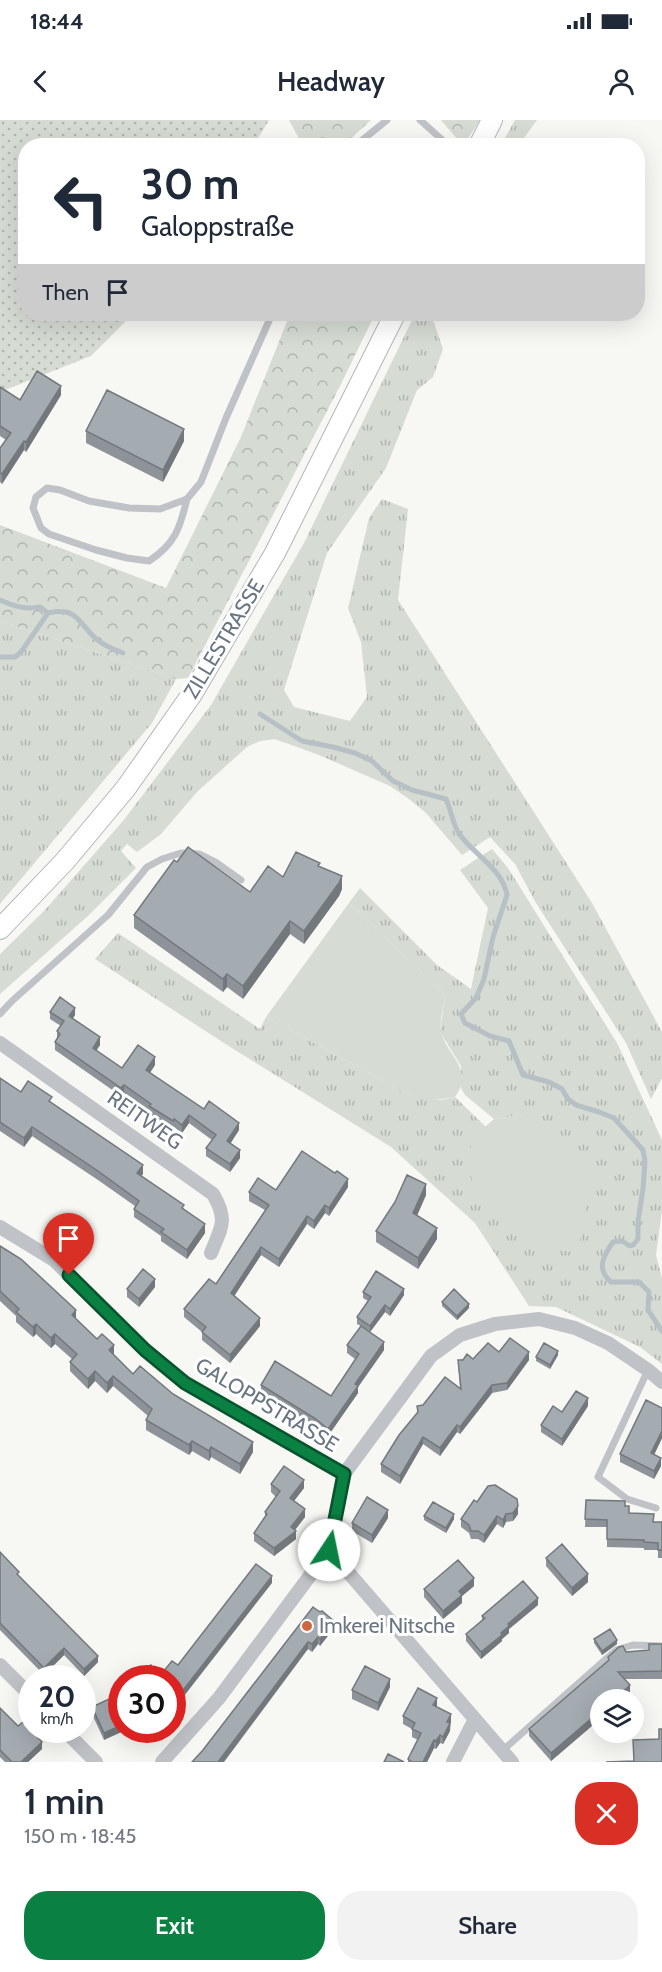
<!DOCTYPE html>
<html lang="en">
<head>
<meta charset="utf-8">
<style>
  :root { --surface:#fff; --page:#f2f2f3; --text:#1f2937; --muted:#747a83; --accent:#0b8043 }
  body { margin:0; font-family:Cabin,sans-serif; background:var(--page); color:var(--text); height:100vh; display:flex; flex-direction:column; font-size:22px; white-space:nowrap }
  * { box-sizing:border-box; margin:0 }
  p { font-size:20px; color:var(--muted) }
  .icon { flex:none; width:33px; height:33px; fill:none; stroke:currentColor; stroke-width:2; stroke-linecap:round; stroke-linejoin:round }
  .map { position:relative; height:1642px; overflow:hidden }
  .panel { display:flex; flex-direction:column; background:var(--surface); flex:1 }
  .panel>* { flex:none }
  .banner { position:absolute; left:18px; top:18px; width:627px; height:183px; border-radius:24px; box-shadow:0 6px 24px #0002; background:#fff; color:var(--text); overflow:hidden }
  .fabs { position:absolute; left:590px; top:1569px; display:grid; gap:12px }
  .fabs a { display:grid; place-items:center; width:54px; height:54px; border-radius:50%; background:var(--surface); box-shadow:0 6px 24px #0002; font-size:30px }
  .speed { position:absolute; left:18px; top:1545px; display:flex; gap:12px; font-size:30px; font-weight:700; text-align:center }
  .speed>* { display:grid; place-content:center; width:78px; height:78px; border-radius:50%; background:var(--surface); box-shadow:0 6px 24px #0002; line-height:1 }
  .speed small { font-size:15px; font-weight:400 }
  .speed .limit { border:9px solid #d22; background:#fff; color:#111 }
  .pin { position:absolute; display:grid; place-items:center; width:51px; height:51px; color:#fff; margin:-62px -26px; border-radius:50% 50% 50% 0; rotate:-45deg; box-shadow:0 0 6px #0007 }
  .pin .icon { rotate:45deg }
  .me { position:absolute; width:66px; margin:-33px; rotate:11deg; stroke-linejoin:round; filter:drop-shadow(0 0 4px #0008) }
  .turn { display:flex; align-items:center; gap:21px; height:126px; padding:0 24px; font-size:27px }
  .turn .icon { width:78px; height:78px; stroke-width:2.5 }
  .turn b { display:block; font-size:42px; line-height:51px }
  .then { display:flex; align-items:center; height:57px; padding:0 24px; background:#0003; gap:12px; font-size:22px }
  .round { display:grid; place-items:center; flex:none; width:63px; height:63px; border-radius:24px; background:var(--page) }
  .headline { display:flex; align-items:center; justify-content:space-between; height:102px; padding:0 24px }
  h1 { font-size:36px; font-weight:600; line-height:45px }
  .cta { display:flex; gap:12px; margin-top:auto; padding:12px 24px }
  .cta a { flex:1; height:69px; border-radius:24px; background:var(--accent); color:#fff; font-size:24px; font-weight:600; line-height:69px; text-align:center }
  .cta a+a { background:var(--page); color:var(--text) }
  .status { display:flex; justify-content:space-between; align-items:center; height:42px; padding:0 30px; background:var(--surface); direction:ltr }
  .status svg { height:16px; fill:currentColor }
  header { display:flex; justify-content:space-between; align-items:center; height:78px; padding:0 24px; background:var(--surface); font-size:27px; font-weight:600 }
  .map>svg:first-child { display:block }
  .grass { fill:url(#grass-tufts) }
  .forest { fill:url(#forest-crowns) }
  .park { fill:url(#park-dots) }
  .pitch { fill:#d6dbd4 }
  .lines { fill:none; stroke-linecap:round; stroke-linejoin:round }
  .stream { stroke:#b7c0c5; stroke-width:5 }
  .secondary-casing { stroke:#b2b6ba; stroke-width:22 }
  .service { stroke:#bfc2c6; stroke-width:7 }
  .minor { stroke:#bfc2c6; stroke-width:14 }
  .secondary { stroke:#fff; stroke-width:20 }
  .wall { fill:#8d9398 }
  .shaded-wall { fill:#73787c }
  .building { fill:#a4abb1; stroke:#73787c; stroke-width:1.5 }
  .route-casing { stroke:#07532c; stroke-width:15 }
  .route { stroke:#0b8043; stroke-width:10 }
  .poi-dot { fill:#cf663d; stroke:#fff; stroke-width:2 }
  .labels { text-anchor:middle; stroke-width:6; stroke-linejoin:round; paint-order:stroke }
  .street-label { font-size:21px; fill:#6a7682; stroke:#fff }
  .poi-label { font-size:21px; fill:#6a7682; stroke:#fff; text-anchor:start }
</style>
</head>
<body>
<div class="status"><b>18:44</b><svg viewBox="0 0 49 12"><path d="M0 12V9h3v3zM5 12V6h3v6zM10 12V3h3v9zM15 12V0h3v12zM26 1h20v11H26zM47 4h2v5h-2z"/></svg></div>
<header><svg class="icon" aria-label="back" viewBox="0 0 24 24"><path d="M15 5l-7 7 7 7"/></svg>Headway<svg class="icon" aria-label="person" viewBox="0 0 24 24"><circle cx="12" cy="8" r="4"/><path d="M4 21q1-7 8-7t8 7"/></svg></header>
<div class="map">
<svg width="662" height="1642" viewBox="0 0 662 1642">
  <defs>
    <pattern id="grass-tufts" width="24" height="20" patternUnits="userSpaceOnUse" patternTransform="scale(1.5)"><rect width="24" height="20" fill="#d6dbd4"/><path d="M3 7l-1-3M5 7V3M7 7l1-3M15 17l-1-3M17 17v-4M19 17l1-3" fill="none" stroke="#b2b6b1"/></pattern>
    <pattern id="forest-crowns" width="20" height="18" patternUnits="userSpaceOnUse" patternTransform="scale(1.5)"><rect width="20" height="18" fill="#d6dbd4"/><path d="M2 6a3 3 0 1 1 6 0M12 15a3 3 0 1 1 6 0" fill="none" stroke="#b2b6b1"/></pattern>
    <pattern id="park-dots" width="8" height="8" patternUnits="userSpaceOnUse" patternTransform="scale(1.5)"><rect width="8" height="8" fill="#d6dbd4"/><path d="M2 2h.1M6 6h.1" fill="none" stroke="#b2b6b1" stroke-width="1.8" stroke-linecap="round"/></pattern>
  </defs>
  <rect width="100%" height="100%" fill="#f7f7f4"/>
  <path class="grass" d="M515,0H537L519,25H501Z
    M415,194H431L443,229L433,257L417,270L386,348L327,433L284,570L294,587L350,601L367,577L361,522L348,488L369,398L382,379L408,389L398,480L592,783L662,912V958L651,979L626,923L536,783L515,744L490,717L462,735L426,693L409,679L390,666L319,635L275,619L260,621L247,627L197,672L161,714L137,732L127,724L121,731L136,748L88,796L0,874V834L45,790L123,701L211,585L304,423Z
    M0,501L176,559L152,603L0,784Z
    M492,729L508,748L617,923L662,1020V1090L656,1135L662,1158V1244L640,1227L556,1187L529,1186L475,1103L391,1027L227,925L95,839L118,813L260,909L266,897L412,976L440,980L455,977L486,1007L473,1017L565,1020L520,995L494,999L465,975L461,968V946L440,912L445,875L349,783L360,768L437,845L471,869L488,788L460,750Z"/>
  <path class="forest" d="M289,0H371L344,25L303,26Z
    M441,0H480L463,26Z
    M290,194H375L341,264L188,558L176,559L0,501V405L166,468L241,317Z"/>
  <path class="park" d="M0,0H269L254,25L26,26V194H133L91,236L0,272Z"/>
  <path class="pitch" d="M349,783L445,875C444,884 439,904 441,912C447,936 475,949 455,977L427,981L412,976L266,897Z
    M520,995C546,1007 586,1024 590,1057C591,1073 582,1109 579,1126L569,1132L523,1120L472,1060L468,1042L473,1017L494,999Z"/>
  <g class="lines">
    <path class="stream" d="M0,480C14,486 25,490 40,487L48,493
      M0,537H15L21,532L48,493C76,487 77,500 94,517C102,525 112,529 123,533
      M260,594L302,621L333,627L355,633L372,641L393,661L412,670L446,679C452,692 452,704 460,715C474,734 503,750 507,775L493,817L484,859L476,878L461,894L465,903L490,916L509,921L523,955L549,962L562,969L568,979L576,985L599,992L614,998L643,1030L645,1041L643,1069L638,1101V1119L633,1125L630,1126L622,1121L613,1122C603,1136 596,1149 611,1162H639L649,1172L648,1190L662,1211"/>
    <g class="secondary-casing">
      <path id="secondary" d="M479,26L492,0
        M0,809L65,741L126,668L192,574L275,433L395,194"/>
    </g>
    <path class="service" d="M420,0L449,26
      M355,26L387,0
      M187,379C180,408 175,424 149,441L127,438L96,430L49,414L41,408L33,388L36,377L47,368L60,370L89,381L129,388L160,389L187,379L201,362L226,298L272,194
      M0,894L12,881L108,795L147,747L162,739L181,733L199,734L217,743L241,760
      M648,1250L598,1357L627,1379L656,1388
      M502,1631L616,1530L633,1525L662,1526"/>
    <path class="minor" d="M0,923L213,1074C228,1100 222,1106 211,1133
      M0,1107L54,1140L145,1230L185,1263L344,1354L431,1236L460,1215L495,1204L539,1199L575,1208L608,1223L648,1250L662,1262
      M344,1354L329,1430L512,1642
      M0,1545L32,1577
      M64,1610L96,1642
      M162,1642L219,1578L329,1430
      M453,1642L475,1599"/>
    <use href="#secondary" class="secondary"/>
  </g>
  <path class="wall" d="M0,267L20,280L61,275L26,332L24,330L2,364L0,362V328L6,320L0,316Z
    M86,311L184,321L163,362L86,323Z
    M177,742L250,772L283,757L320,747L342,769L339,776L304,824L290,814L243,879L227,867L223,872L134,808V795Z
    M50,892L75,895L73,898L100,925L96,930L122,948L155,945L150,953L204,989L239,1010L230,1023L240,1038L230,1052L206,1036V1028L212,1020L189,1003L182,1013L174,1007L173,1009L149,994V991L124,973L121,976L55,930V922L57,918V911L61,906L50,899Z
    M0,958L21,972L52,983L143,1054L141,1056L184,1089L205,1113L187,1139L161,1121V1116L134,1097V1089L135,1086L98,1060L32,1016L24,1027L0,1011Z
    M348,1067L329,1096L325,1093L314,1109L307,1104L279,1147L261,1135L234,1176L260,1206L230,1243L202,1220V1212L184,1197V1189L216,1164L265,1090L249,1081V1072L276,1070Z
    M426,1075L417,1096L437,1119L418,1149L376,1122V1111Z
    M0,1126L133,1254L173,1274L253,1332L240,1354L211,1337L209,1341L192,1331L189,1335L146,1310V1300L148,1296L113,1266L107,1273L95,1261L88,1269L70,1251V1242L72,1239L55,1224L51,1228L36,1214L33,1217L16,1202V1196L0,1181Z
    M155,1167L139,1187L127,1177V1169Z
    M363,1172L404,1175L390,1196L385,1192L370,1212L384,1230L358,1267V1273L328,1316L316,1306L261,1273V1265L331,1276L355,1239L347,1233V1225L361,1206L357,1204V1197L368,1181L363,1178Z
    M442,1182L469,1188L457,1200L442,1186Z
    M499,1232L529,1240L507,1270L492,1273L460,1314L457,1312L440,1336L423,1324L400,1364L381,1352V1344L417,1293V1286L423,1285L460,1268L458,1240L473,1239Z
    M558,1235L550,1249L536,1241V1237Z
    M588,1286L562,1326L541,1312V1305Z
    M662,1318L654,1335L661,1346L654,1359L620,1342V1334Z
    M271,1364L304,1368L294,1381L305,1397L295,1410L296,1419L274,1436L254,1421V1413L265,1397V1392L276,1377L271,1372Z
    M586,1380L625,1386L629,1393L654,1402H662V1438H658V1430H644V1428L607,1427V1407H585Z
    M477,1382L518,1394L513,1401L506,1402L503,1408L497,1404L484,1423L478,1419H471L469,1413L461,1407V1399Z
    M424,1396L454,1399L446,1413L424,1400Z
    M388,1398L372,1423L352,1411V1403Z
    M0,1432L19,1457L98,1542L84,1556L64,1535L44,1555L0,1510Z
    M546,1438L588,1462L572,1476L546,1446Z
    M474,1466L462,1476V1483L443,1499L424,1477V1469Z
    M538,1485L509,1509V1513L502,1519V1521L481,1539L466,1521V1514L482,1500V1496Z
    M313,1487L334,1508L320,1526L318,1524L312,1532L308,1529L203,1630Z
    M594,1519L617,1524L602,1535L594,1523Z
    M662,1524V1559H625L630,1573L600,1580V1599L551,1641L529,1616V1609L608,1542V1537L626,1532L649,1530Z
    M390,1567L378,1591L352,1579V1570Z
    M122,1573L104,1620L92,1594V1587Z
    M437,1586L436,1587L451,1602L450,1611L443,1624L440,1623L436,1629L434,1628L427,1642H408V1639L418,1620L412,1617V1609L403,1604V1596Z
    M0,1588L42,1629L28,1642H5L0,1637Z"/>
  <path class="shaded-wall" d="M61,266V275L26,332V322Z
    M184,309V321L163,362V350Z
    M24,321V330L2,364V354Z
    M342,756V769L339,776L304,824V811Z
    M290,801V814L243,879V866Z
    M227,854V867L223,872V859Z
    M75,888V895L69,904V896Z
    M100,917V925L93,936V928Z
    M155,937V945L146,958V950Z
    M124,965V973L121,976V968Z
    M189,995V1003L182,1013V1005Z
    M239,1003V1010L227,1029V1021Z
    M32,1007V1016L24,1027V1018Z
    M240,1030V1038L230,1052V1044Z
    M143,1045V1054L137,1062V1053Z
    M348,1059V1067L329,1096V1088Z
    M426,1064V1075L413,1104V1093Z
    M325,1085V1093L314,1109V1101Z
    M307,1096V1104L279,1147V1139Z
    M205,1104V1113L187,1139V1130Z
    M437,1108V1119L418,1149V1138Z
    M261,1127V1135L231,1181V1173Z
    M155,1159V1167L139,1187V1179Z
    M404,1169V1175L390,1196V1189Z
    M469,1184V1188L457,1200V1196Z
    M385,1185V1192L370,1212V1206Z
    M76,1190V1200L72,1195Z
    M260,1198V1206L230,1243V1235Z
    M36,1204V1214L33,1217V1207Z
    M55,1214V1224L51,1228V1218Z
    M384,1222V1230L358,1267V1273L328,1316V1309L355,1264Z
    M114,1225V1235L109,1230Z
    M558,1231V1235L550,1249V1245Z
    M529,1232V1240L507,1270V1263Z
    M95,1251V1261L88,1269V1259Z
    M113,1256V1266L107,1273V1263Z
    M492,1265V1273L460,1314V1307Z
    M588,1278V1286L562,1326V1319Z
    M457,1305V1312L440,1336V1328Z
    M662,1311V1318L651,1341V1333Z
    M423,1317V1324L400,1364V1356Z
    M192,1321V1331L189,1335V1325Z
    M253,1322V1332L240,1354V1344Z
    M211,1327V1337L209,1341V1331Z
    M661,1338V1346L654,1359V1351Z
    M304,1360V1368L290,1386V1378Z
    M518,1386V1394L513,1401V1393Z
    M305,1389V1397L291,1415L296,1411V1419L274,1436V1428Z
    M388,1390V1398L372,1423V1415Z
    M454,1394V1399L446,1413V1408Z
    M506,1394V1402L503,1408V1400Z
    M497,1396V1404L484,1423V1415Z
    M588,1454V1462L572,1476V1468Z
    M272,1456V1463L177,1585L172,1587V1580Z
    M474,1458V1466L462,1476V1483L443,1499V1491L459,1471Z
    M538,1478V1485L509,1509V1513L502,1519V1521L481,1539V1532L501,1513L508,1504Z
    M334,1501V1508L320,1526V1519Z
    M318,1517V1524L312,1532V1524Z
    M617,1520V1524L602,1535V1531Z
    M308,1522V1529L224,1642H218Z
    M64,1528V1535L44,1555V1548Z
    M98,1536V1542L84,1556V1549Z
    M390,1559V1567L378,1591V1583Z
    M630,1565V1573L623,1580H614Z
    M437,1578V1586L433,1593V1585Z
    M600,1591V1599L551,1641V1633Z
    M451,1594V1602L447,1609V1602Z
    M450,1603V1611L443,1624V1617Z
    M122,1605V1610H126L104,1620V1613Z
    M440,1615V1623L436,1629V1621Z
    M434,1620V1628L427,1642H423Z
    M42,1622V1629L28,1642H21Z"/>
  <path class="building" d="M37,251L61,266L26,322L24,321L2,354L0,353V328L11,313L0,306V267L20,280Z
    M107,270L184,309L163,350L86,311Z
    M188,727L250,772L268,746L283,757L296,732L320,743L318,746L342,756L339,763L304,811L290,801L243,866L227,854L223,859L134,795L174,740L177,742Z
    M60,877L75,888L69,896L100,917L93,928L122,948L138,925L155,937L146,950L204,989L209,981L239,1003L227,1021L240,1030L230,1044L206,1028L216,1015L189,995L182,1005L174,999L173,1001L149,986L151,984L124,965L121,968L55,922L60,914L57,911L64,901L50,892Z
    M0,958L21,972L28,961L52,977L49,981L143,1045L137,1053L184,1085L182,1088L205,1104L187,1130L161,1112L164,1109L134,1089L139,1081L98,1051L32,1007L24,1018L0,1002Z
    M302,1031L335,1053L337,1051L348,1059L329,1088L325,1085L314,1101L307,1096L279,1139L261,1127L231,1173L260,1198L230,1235L202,1212L206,1207L184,1189L209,1159L216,1164L269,1085L249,1072L258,1058L276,1070Z
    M407,1055L426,1064L413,1093L437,1108L418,1138L376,1111L395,1082Z
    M0,1126L21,1139L76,1190L72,1195L97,1219L102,1214L114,1225L109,1230L133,1254L140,1246L173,1274L253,1322L240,1344L211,1327L209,1331L192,1321L189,1325L146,1300L152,1289L113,1256L107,1263L95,1251L88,1259L70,1242L77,1234L55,1214L51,1218L36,1204L33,1207L16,1192L19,1189L0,1171Z
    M143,1149L155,1159L139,1179L127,1169Z
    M376,1151L404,1169L390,1189L385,1185L370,1206L357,1197L371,1177L363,1172Z
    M454,1169L469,1184L457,1196L442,1182Z
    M361,1206L384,1222L355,1264L358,1266L328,1309L316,1299L261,1265L275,1241L331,1276L359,1234L347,1225Z
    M510,1218L529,1232L507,1263L492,1265L460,1307L457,1305L440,1328L423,1317L400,1356L381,1344L399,1315L418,1292L417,1286L423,1285L445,1257L461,1269L458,1240H463L467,1234L473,1239L488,1223L499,1232Z
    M544,1223L558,1231L550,1245L536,1237Z
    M576,1271L588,1278L562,1319L541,1305L553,1286L562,1292Z
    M646,1280L662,1288V1311L651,1333L661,1338L654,1351L620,1334Z
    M284,1346L304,1360L290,1378L305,1389L291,1407L296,1411L274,1428L254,1413L267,1394L265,1392L280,1371L271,1364Z
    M495,1365L517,1379L518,1386L513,1393L506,1394L503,1400L497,1396L484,1415L478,1411H471L469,1405L461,1399L474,1380L477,1382L488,1366Z
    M367,1377L388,1390L372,1415L352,1403Z
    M586,1380L625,1381V1386H629V1393L654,1394L653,1402H662V1430H658V1423L644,1422V1420L607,1419V1400L585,1399Z
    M433,1382L454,1394L446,1408L424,1396Z
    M562,1424L588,1454L572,1468L546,1438Z
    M0,1432L19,1452L17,1454L98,1536L84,1549L64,1528L44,1548L0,1503Z
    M458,1440L474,1458L459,1471L462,1475L443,1491L424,1469Z
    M256,1444L272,1456L177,1578L172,1580V1558H158L172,1541L178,1545Z
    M523,1461L538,1478L508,1504L509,1506L501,1513L502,1515L481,1532L466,1514L485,1498L482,1496Z
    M313,1487L320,1492L322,1491L334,1501L320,1519L318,1517L312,1524L308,1522L218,1642H192L203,1630Z
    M610,1509L617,1520L602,1531L594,1519Z
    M649,1524H662V1551L618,1552L630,1565L614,1580H600V1591L551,1633L529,1609L609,1540L608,1537L619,1527L623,1526L626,1532L649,1530Z
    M151,1545L158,1558H140L136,1552Z
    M365,1546L390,1559L378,1583L352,1570Z
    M418,1568L437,1578L433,1585L451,1594L447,1602L450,1603L443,1617L440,1615L436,1621L434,1620L423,1642H412L408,1639L421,1613L412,1609L415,1603L403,1596Z
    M122,1573V1605L104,1613L92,1587Z
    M0,1588L18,1606L23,1602L42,1622L21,1642H12L0,1630Z
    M659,1609H662V1642H606L634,1641L633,1620L659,1619Z
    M388,1634L404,1642H384Z"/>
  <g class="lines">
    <g class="route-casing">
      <path id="route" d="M69,1155L145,1230L185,1263L344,1354L329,1430"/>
    </g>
    <use href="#route" class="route"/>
  </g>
  <circle class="poi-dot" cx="307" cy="1506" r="6"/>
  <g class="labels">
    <g class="street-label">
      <text transform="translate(224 519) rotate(-59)" y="7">ZILLESTRASSE</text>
      <text transform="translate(145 1000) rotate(35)" y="7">REITWEG</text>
      <text transform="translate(267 1285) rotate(31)" y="7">GALOPPSTRASSE</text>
    </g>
    <g class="poi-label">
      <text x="319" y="1513">Imkerei Nitsche</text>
    </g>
  </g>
</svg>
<div class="fabs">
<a><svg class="icon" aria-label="layers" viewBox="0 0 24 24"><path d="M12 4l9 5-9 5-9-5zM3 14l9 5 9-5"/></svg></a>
</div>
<div class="speed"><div>20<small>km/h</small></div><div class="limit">30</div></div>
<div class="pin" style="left:69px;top:1155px;background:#d93025"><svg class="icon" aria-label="arrive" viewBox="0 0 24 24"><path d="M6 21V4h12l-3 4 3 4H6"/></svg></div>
<svg class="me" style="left:329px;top:1430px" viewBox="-20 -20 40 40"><circle r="19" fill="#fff"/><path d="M0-13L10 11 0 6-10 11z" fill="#0b8043"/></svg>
<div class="banner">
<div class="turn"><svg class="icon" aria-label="left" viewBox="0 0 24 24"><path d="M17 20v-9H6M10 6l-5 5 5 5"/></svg><div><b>30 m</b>Galoppstraße</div></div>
<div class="then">Then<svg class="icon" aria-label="arrive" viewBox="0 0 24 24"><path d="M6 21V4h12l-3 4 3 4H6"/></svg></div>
</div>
</div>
<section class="panel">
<div class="headline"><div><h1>1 min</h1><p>150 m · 18:45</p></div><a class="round" style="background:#d93025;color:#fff"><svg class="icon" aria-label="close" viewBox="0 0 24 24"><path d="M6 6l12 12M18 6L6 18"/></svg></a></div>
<div class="cta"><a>Exit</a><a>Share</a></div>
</section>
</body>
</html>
